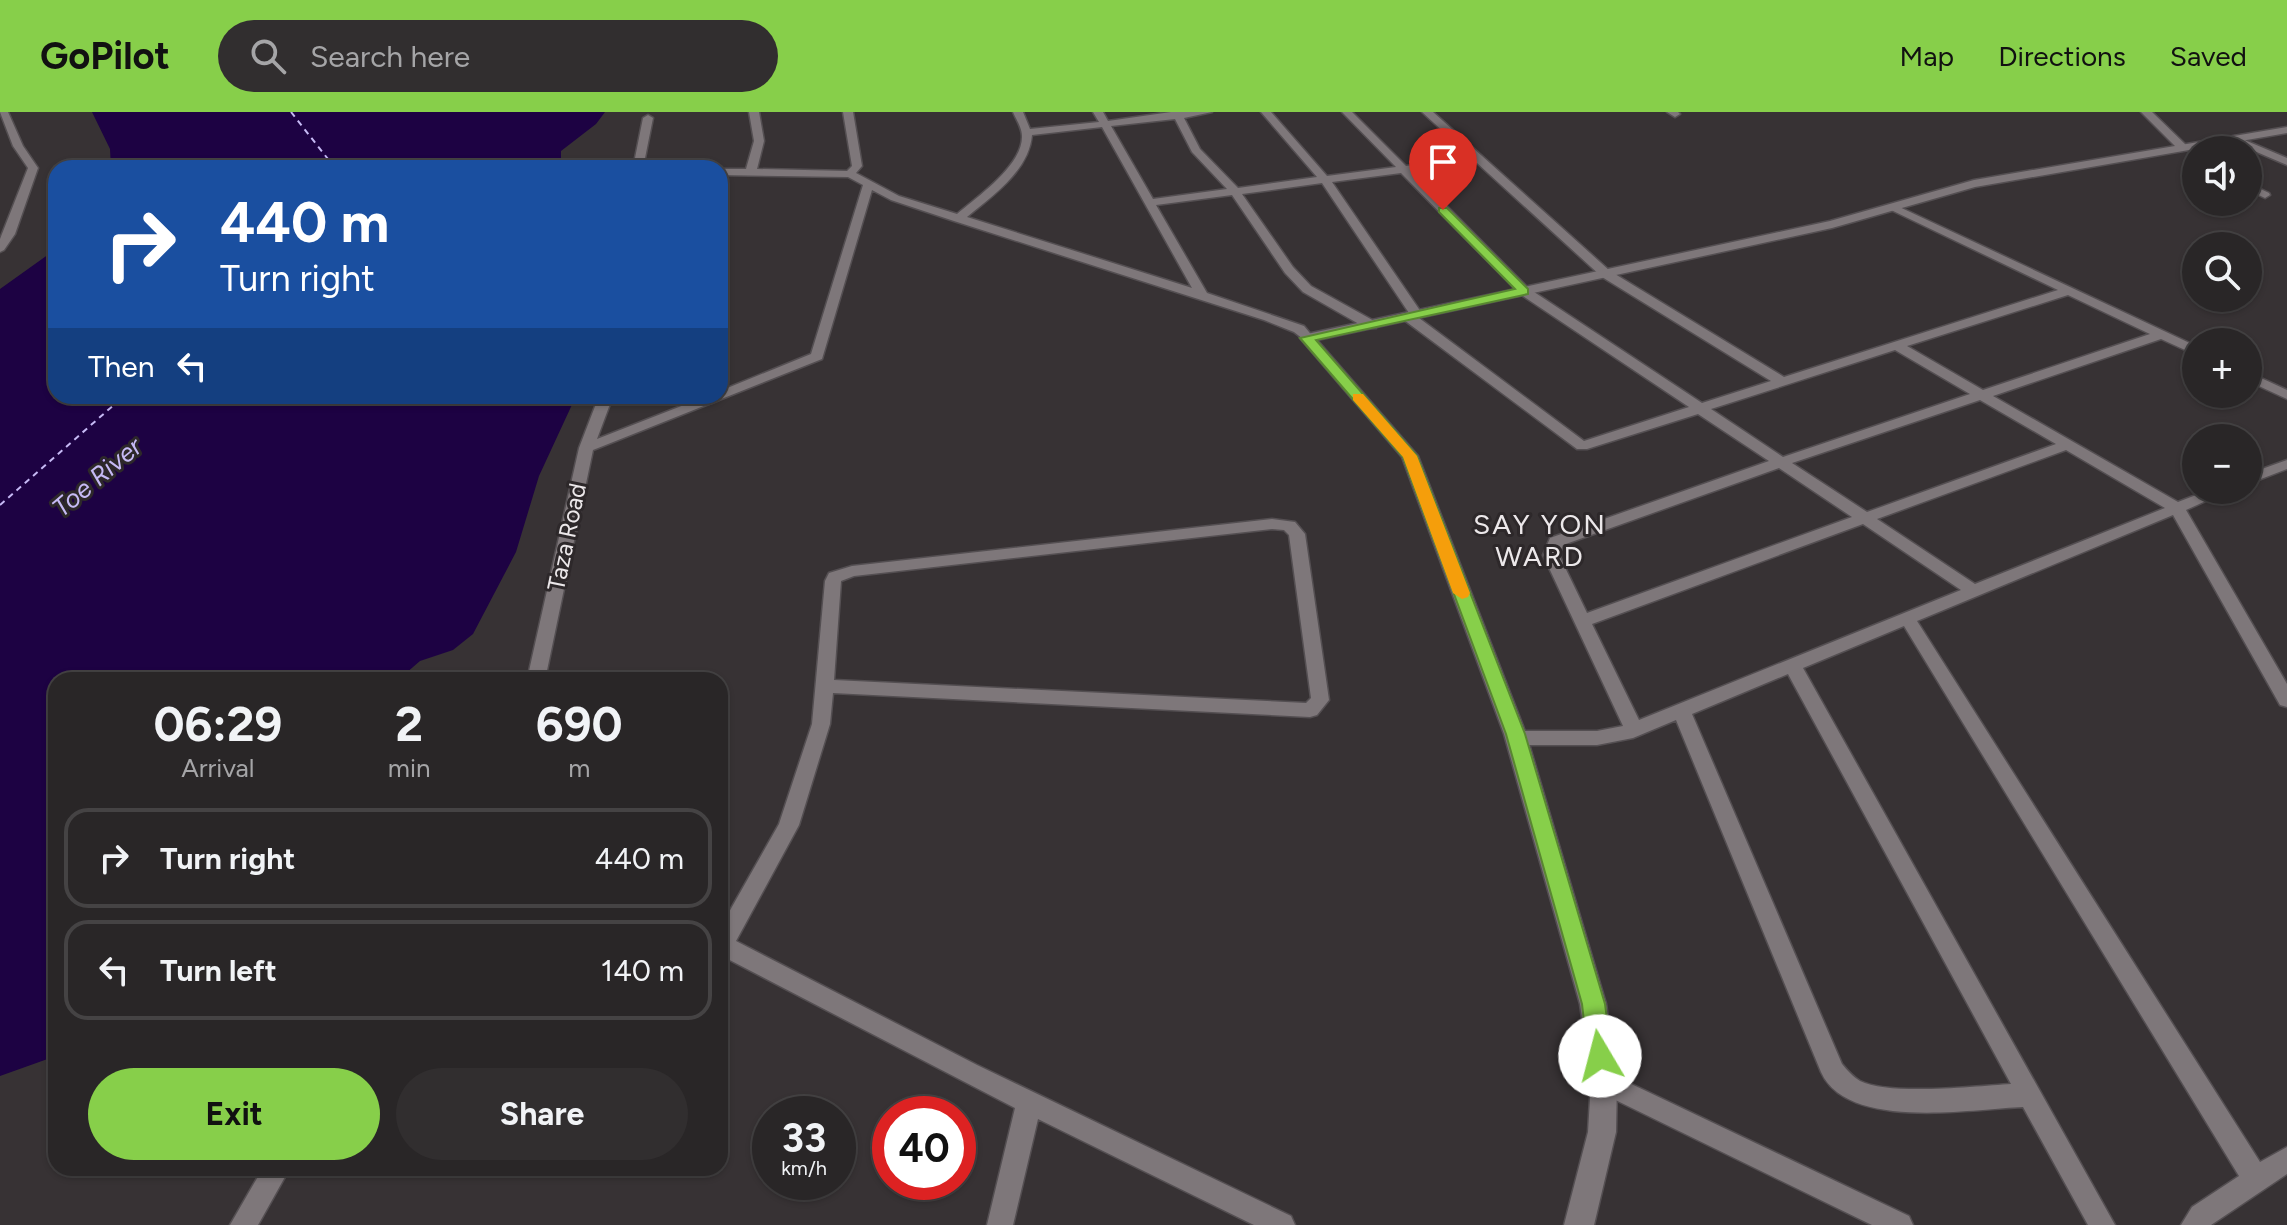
<!DOCTYPE html>
<html lang="en">
<head>
<meta charset="utf-8">
<style>
  :root { --surface:#292627; --page:#312e2f; --text:#f1f3f6; --muted:#a5a5a7; --line:#454344; --accent:#87cf4a }
  body { margin:0; font-family:Figtree,sans-serif; background:var(--page); color:var(--text); height:100vh; display:flex; flex-direction:column; font-size:30px; white-space:nowrap }
  * { box-sizing:border-box; margin:0 }
  p { font-size:26px; color:var(--muted) }
  .icon { flex:none; width:44px; height:44px; fill:none; stroke:currentColor; stroke-width:2; stroke-linecap:round; stroke-linejoin:round }
  .map { position:relative; flex:1; overflow:hidden }
  .details { position:absolute; left:48px; top:560px; width:680px; height:504px; display:flex; flex-direction:column; background:var(--surface); border-radius:24px; box-shadow:0 2px 6px #0004,0 0 0 2px var(--line) }
  .details>* { flex:none }
  .hud { position:absolute; left:48px; top:48px; width:680px; height:244px; border-radius:24px; box-shadow:0 2px 6px #0004,0 0 0 2px var(--line); background:#1a4fa0; color:#fff; overflow:hidden }
  .controls { position:absolute; left:2182px; top:24px; display:grid; gap:16px }
  .controls a { display:grid; place-items:center; width:80px; height:80px; border-radius:50%; background:var(--surface); box-shadow:0 2px 6px #0004,0 0 0 2px var(--line); font-size:40px }
  .speed { position:absolute; left:752px; top:984px; display:flex; gap:16px; font-size:40px; font-weight:700; text-align:center }
  .speed>* { display:grid; place-content:center; width:104px; height:104px; border-radius:50%; background:var(--surface); box-shadow:0 2px 6px #0004,0 0 0 2px var(--line); line-height:1 }
  .speed small { font-size:20px; font-weight:400 }
  .speed .limit { border:12px solid #d22; background:#fff; color:#111 }
  .pin { position:absolute; display:grid; place-items:center; width:68px; height:68px; color:#fff; margin:-82px -34px; border-radius:50% 50% 50% 0; rotate:-45deg; box-shadow:0 0 8px #0007 }
  .pin .icon { rotate:45deg }
  .me { position:absolute; width:88px; margin:-44px; rotate:352deg; stroke-linejoin:round; filter:drop-shadow(0 0 6px #0008) }
  .turn { display:flex; align-items:center; gap:28px; height:168px; padding:0 40px; font-size:36px }
  .turn .icon { width:104px; height:104px; stroke-width:2.5 }
  .turn b { display:block; font-size:56px; line-height:68px }
  .then { display:flex; align-items:center; height:76px; padding:0 40px; background:#0003; gap:16px; font-size:30px }
  .eta { display:flex; justify-content:space-evenly; align-items:center; height:136px; text-align:center }
  .eta b { font-size:48px; font-weight:700; line-height:56px }
  .cta { display:flex; gap:16px; margin-top:auto; padding:16px 40px }
  .cta a { flex:1; height:92px; border-radius:48px; background:var(--accent); color:#111; font-size:32px; font-weight:700; line-height:92px; text-align:center }
  .cta a+a { background:var(--page); color:var(--text) }
  ul { padding:0; list-style:none }
  li { display:flex; align-items:center; gap:24px; height:100px; margin:0 16px 12px; padding:0 24px; border:4px solid var(--line); border-radius:24px }
  li div { flex:1 }
  li b { display:block; font-size:30px }
  li em { font-style:normal }
  header { display:flex; align-items:center; gap:48px; box-sizing:border-box; height:112px; padding:0 40px; background:var(--accent); color:#111 }
  header strong { font-size:38px }
  nav { display:flex; gap:44px; margin-inline-start:auto; font-size:28px }
  .search { width:560px; height:72px; background:var(--page); display:flex; align-items:center; gap:20px; box-sizing:border-box; padding:0 28px; border-radius:44px; color:var(--muted); font-size:30px }
  .map>svg:first-child { display:block }
  .water { fill:#1d0243 }
  .lines { fill:none; stroke-linecap:round; stroke-linejoin:round }
  .ferry { stroke:#c6baf5; stroke-width:2; stroke-dasharray:6 5; stroke-linecap:butt }
  .minor-casing { stroke:#544f52; stroke-width:3 }
  .tertiary-casing { stroke:#544f52; stroke-width:3 }
  .minor { fill:#7e777a; fill-rule:evenodd }
  .tertiary { fill:#7e777a; fill-rule:evenodd }
  .route { fill:#87cf4a; stroke:#588730; stroke-width:2 }
  .slow { fill:#f59e0b }
  .labels { text-anchor:middle; stroke-width:6; stroke-linejoin:round; paint-order:stroke }
  .street-label { font-size:24px; fill:#ece8ea; stroke:#2d282a }
  .water-label { font-size:26px; font-style:italic; fill:#c6baf5; stroke:#2d282a }
  .quarter-label { font-size:28px; letter-spacing:2px; fill:#ece8ea; stroke:#2d282a }
</style>
</head>
<body>
<header>
<strong>GoPilot</strong>
<div class="search"><svg class="icon" aria-label="search" viewBox="0 0 24 24"><circle cx="10" cy="10" r="6"/><path d="M15 15l6 6"/></svg>Search here</div>
<nav><a>Map</a><a>Directions</a><a>Saved</a></nav>
</header>
<div class="map">
<svg width="2287" height="1113" viewBox="0 0 2287 1113">
  <rect width="100%" height="100%" fill="#373234"/>
  <path class="water" d="M92,0H605L596,12L561,39V49L567,56H111L110,37Z
    M56,137V284H576L539,364L516,440L473,522L453,538L420,549L398,568H56V944L0,964V177Z"/>
  <g class="lines">
    <path class="ferry" d="M291,0L335,56
      M0,393L124,284"/>
    <g class="minor-casing">
      <path id="minor" d="M0,0H8L23,34L38,56L15,122L4,138L0,140V127L28,56L13,34Z
        M749,0H759L764,29L757,57L847,59L852,54L843,0H853L862,54L856,61L899,84L957,102C977,85 1023,53 1022,24C1022,16 1016,7 1013,0H1023L1030,17L1099,10L1093,0H1103L1108,9L1171,0H1212L1184,6L1200,37L1238,76L1317,65L1261,0H1271L1327,64L1396,55L1342,0H1352L1406,54L1471,45L1422,0H1433L1610,159L1784,265L2058,178L1889,97L1887,95L1893,92L2196,234V243L2161,227L1993,284L2178,390L2209,378H2230L2186,398L2287,572V595L2280,593L2173,403L1917,509L2260,1050L2287,1035V1062L2211,1113H2181L2192,1095L2239,1064L1904,514L1803,556L2115,1113H2088L2023,995C1971,997 1847,1019 1821,960L1676,608L1633,626L1597,633H1516L1509,631L1506,626L1509,621L1516,619H1597L1623,614L1543,443L1550,426L1769,349L1698,302L1587,337H1577L1404,208V202L1409,201L1322,71L1242,82L1293,155L1311,174L1376,210V216H1366L1303,180L1285,161L1232,83L1156,93L1207,181L1304,214L1314,226L1307,230L1294,220L1264,208L954,109L891,88L872,78L822,247L593,338L545,568H527L579,336L599,284H613L597,327L707,284H720V279L811,242L863,73L848,65L720,63V57H746L754,29ZM1175,7L1192,40L1227,77L1153,87L1111,14ZM1102,15L1192,176L967,105C992,84 1029,59 1032,23ZM1477,51L1602,165L1771,269L1702,291L1528,176L1412,59ZM1401,61L1520,182L1689,295L1584,329L1419,206L1423,203L1332,70ZM2068,183L2150,222L1983,278L1907,234ZM1895,238L1970,282L1783,345L1711,297ZM1980,288L2056,332L1867,400L1792,351ZM2066,338L2165,396L1975,472L1877,407ZM1779,356L1852,405L1587,501L1559,443L1563,433ZM1863,412L1961,478L1639,608L1592,512ZM1788,562L2011,972C1977,974 1889,984 1860,969C1853,965 1847,958 1842,952L1692,602Z
        M1667,0H1678L1680,2L1675,5Z
        M2141,0H2152L2187,34V38H2179Z
        M648,3L653,6L643,56H633L643,6Z
        M2235,24L2287,46V53L2231,29L2230,27Z
        M2248,71L2269,81L2270,83L2265,86L2248,78Z
        M2248,260L2287,278V287L2248,269Z
        M2287,348V357L2248,372V362Z
        M1272,407L1295,410L1305,422L1329,588L1317,603L1310,605L833,581L830,612L799,713L736,829L977,953L1291,1104L1295,1113H1254L1038,1007L1013,1113H987L1015,996L720,843V816L779,712L812,612L825,469L829,461L852,454ZM1272,417L1284,418L1289,423L1311,586L1306,591L834,568L841,469L854,464Z
        M1604,959L1909,1104L1913,1113H1872L1595,978L1592,970L1595,962Z
        M263,1056H290L258,1113H230Z"/>
    </g>
    <g class="tertiary-casing">
      <path id="tertiary" d="M2287,15V21L1975,75L1832,116L1317,228L1418,344L1526,622L1606,892L1617,970L1616,1020L1594,1113H1564L1588,1020L1591,970L1580,892L1504,622L1402,345L1300,226L1307,222L1830,109L1974,68Z"/>
    </g>
    <use href="#minor" class="minor"/>
    <use href="#tertiary" class="tertiary"/>
  </g>
  <path class="route" d="M1439,96H1447L1528,177V182L1316,228L1417,344L1525,622L1605,892L1612,944L1609,952L1600,955L1592,952L1588,944L1582,892L1506,622L1403,345L1300,226L1515,177L1439,100Z"/>
  <path class="slow" d="M1353,282H1363L1417,344L1470,481L1468,485L1462,487L1453,481L1403,345L1353,288Z"/>
  <g class="labels">
    <g class="street-label">
      <text transform="translate(567 425) rotate(-78)" y="8">Taza Road</text>
    </g>
    <g class="water-label">
      <text transform="translate(97 365) rotate(-40)" y="9">Toe River</text>
    </g>
    <g class="quarter-label">
      <text x="1540" y="422">SAY YON<tspan x="1540" dy="32">WARD</tspan></text>
    </g>
  </g>
</svg>
<div class="controls">
<a><svg class="icon" aria-label="sound" viewBox="0 0 24 24"><path d="M4 9h4l5-4v14l-5-4H4zM17 9q2 3 0 6"/></svg></a>
<a><svg class="icon" aria-label="search" viewBox="0 0 24 24"><circle cx="10" cy="10" r="6"/><path d="M15 15l6 6"/></svg></a>
<a>+</a>
<a>−</a>
</div>
<div class="speed"><div>33<small>km/h</small></div><div class="limit">40</div></div>
<div class="pin" style="left:1443px;top:98px;background:#d93025"><svg class="icon" aria-label="arrive" viewBox="0 0 24 24"><path d="M6 21V4h12l-3 4 3 4H6"/></svg></div>
<svg class="me" style="left:1600px;top:944px" viewBox="-20 -20 40 40"><circle r="19" fill="#fff"/><path d="M0-13L10 11 0 6-10 11z" fill="#87cf4a"/></svg>
<div class="hud">
<div class="turn"><svg class="icon" aria-label="right" viewBox="0 0 24 24"><path d="M7 20v-9h11M14 6l5 5-5 5"/></svg><div><b>440 m</b>Turn right</div></div>
<div class="then">Then<svg class="icon" aria-label="left" viewBox="0 0 24 24"><path d="M17 20v-9H6M10 6l-5 5 5 5"/></svg></div>
</div>
<section class="details">
<div class="eta">
<div><b>06:29</b><p>Arrival</p></div>
<div><b>2</b><p>min</p></div>
<div><b>690</b><p>m</p></div>
</div>
<ul>
<li><svg class="icon" aria-label="right" viewBox="0 0 24 24"><path d="M7 20v-9h11M14 6l5 5-5 5"/></svg><div><b>Turn right</b></div><em>440 m</em></li>
<li><svg class="icon" aria-label="left" viewBox="0 0 24 24"><path d="M17 20v-9H6M10 6l-5 5 5 5"/></svg><div><b>Turn left</b></div><em>140 m</em></li>
</ul>
<div class="cta"><a>Exit</a><a>Share</a></div>
</section>
</div>
</body>
</html>
